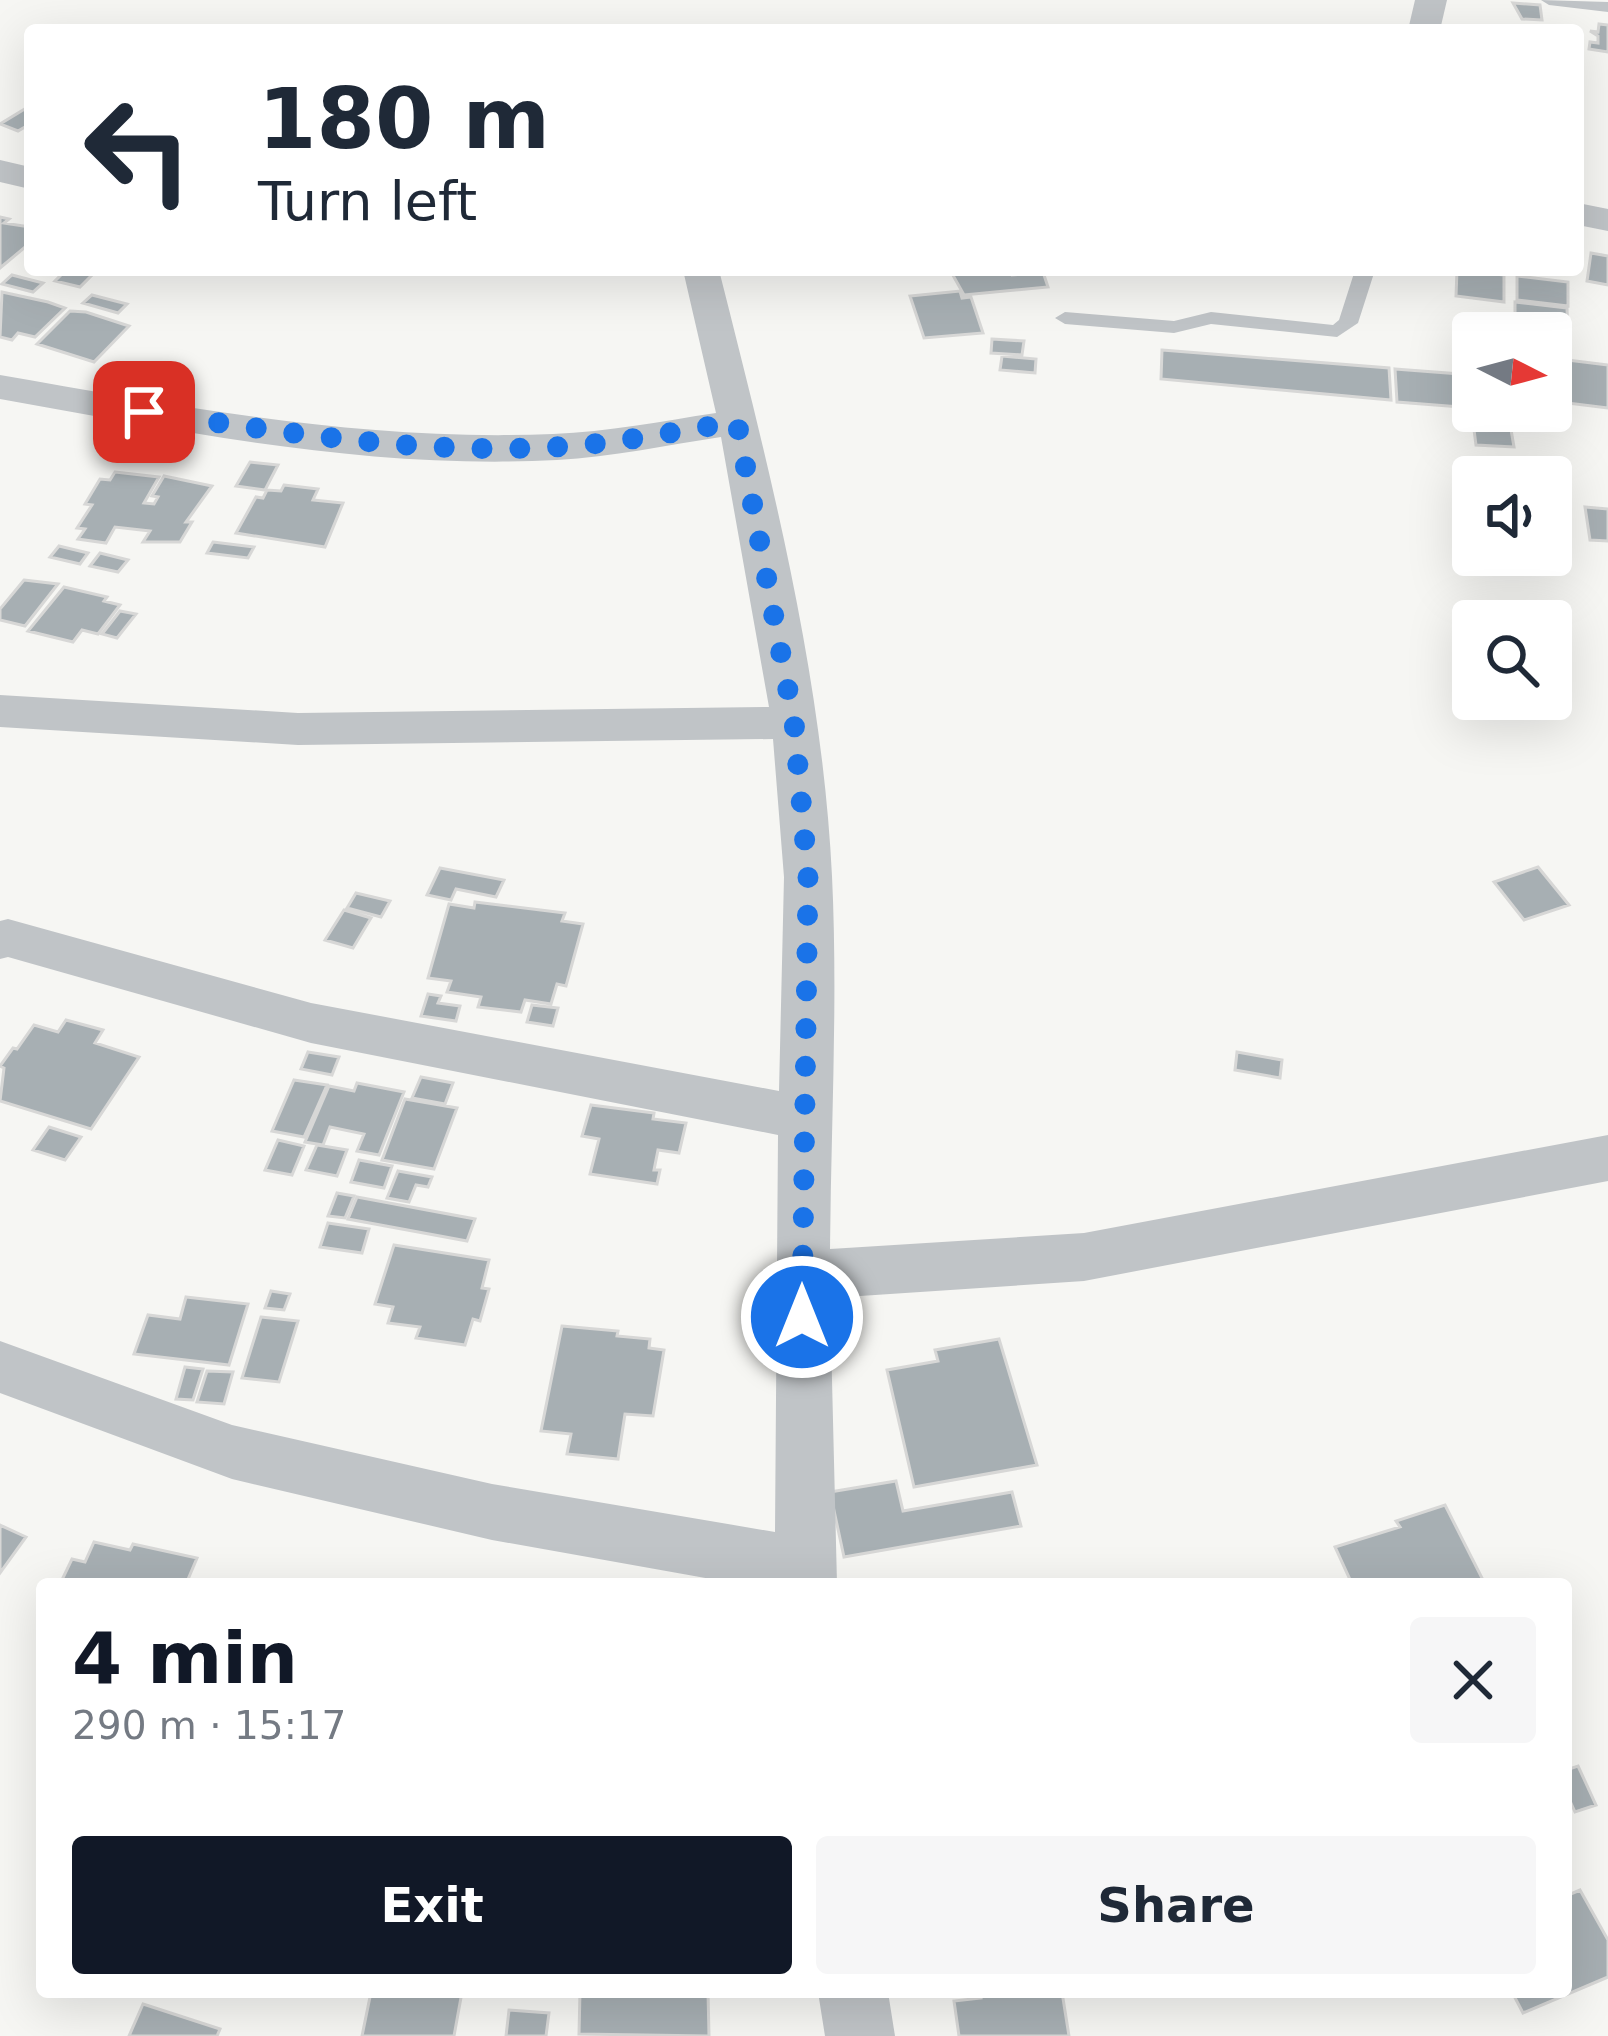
<!DOCTYPE html>
<html lang="en">
<head>
<meta charset="utf-8">
<style>
  :root { --surface:#fff; --page:#f6f6f7; --text:#1f2937; --muted:#747a83; --accent:#111827 }
  body { margin:0; font-family:"DejaVu Sans",sans-serif; background:var(--page); color:var(--text); height:100vh; display:flex; flex-direction:column; font-size:45px; white-space:nowrap }
  * { box-sizing:border-box; margin:0 }
  p { font-size:39px; color:var(--muted) }
  .icon { flex:none; width:66px; height:66px; fill:none; stroke:currentColor; stroke-width:2; stroke-linecap:round; stroke-linejoin:round }
  .map { position:relative; flex:1; overflow:hidden }
  .sheet { position:absolute; left:36px; top:1578px; width:1536px; height:420px; display:flex; flex-direction:column; background:var(--surface); border-radius:12px; box-shadow:0 12px 48px #0002 }
  .sheet>* { flex:none }
  .guide { position:absolute; left:24px; top:24px; width:1560px; height:252px; border-radius:12px; box-shadow:0 12px 48px #0002; background:#fff; color:var(--text); overflow:hidden }
  .needle { width:78px; rotate:96deg }
  .controls { position:absolute; left:1452px; top:312px; display:grid; gap:24px }
  .controls a { display:grid; place-items:center; width:120px; height:120px; border-radius:12px; background:var(--surface); box-shadow:0 12px 48px #0002; font-size:60px }
  .pin { position:absolute; display:grid; place-items:center; width:102px; height:102px; color:#fff; margin:-51px; border-radius:24px; box-shadow:0 6px 18px #0006 }
  .me { position:absolute; width:132px; margin:-66px; rotate:0deg; stroke-linejoin:round; filter:drop-shadow(0 0 9px #0008) }
  .turn { display:flex; align-items:center; gap:42px; height:252px; padding:0 36px; font-size:54px }
  .turn .icon { width:156px; height:156px; stroke-width:2.5 }
  .turn b { display:block; font-size:84px; line-height:102px }
  .round { display:grid; place-items:center; flex:none; width:126px; height:126px; border-radius:12px; background:var(--page) }
  .head { display:flex; align-items:center; justify-content:space-between; height:204px; padding:0 36px }
  h1 { font-size:72px; font-weight:600; line-height:90px; color:var(--accent) }
  .button { display:flex; gap:24px; margin-top:auto; padding:24px 36px }
  .button a { flex:1; height:138px; border-radius:12px; background:var(--accent); color:#fff; font-size:48px; font-weight:600; line-height:138px; text-align:center }
  .button a+a { background:var(--page); color:var(--text) }
  .map>svg:first-child { display:block }
  .building { fill:#a7afb3; stroke:#d7d7d6; stroke-width:3 }
  .lines { fill:none; stroke-linecap:round; stroke-linejoin:round }
  .service { fill:#c0c4c7; fill-rule:evenodd }
  .minor { fill:#c0c4c7; fill-rule:evenodd }
  .route { stroke:#1a73e8; stroke-width:21; stroke-dasharray:0 37.8 }
</style>
</head>
<body>
<div class="map">
<svg width="1608" height="2036" viewBox="0 0 1608 2036">
  <rect width="100%" height="100%" fill="#f6f6f3"/>
  <path class="building" d="M1513,3L1540,5L1542,20L1522,19Z
    M1599,24L1608,25V52L1589,49L1590,42L1598,43V36L1590,31L1598,32Z
    M28,107L30,124L18,131L0,124Z
    M0,217L9,219L4,223L30,227V243L0,268Z
    M1591,253L1608,256V285L1587,281Z
    M66,270H81L94,273L80,287L55,281Z
    M950,270H1010L1012,275L1043,272L1048,287L964,295Z
    M1457,270L1504,275V302L1456,296Z
    M12,275L43,283L33,292L2,284Z
    M1517,276L1568,282V306L1517,300Z
    M960,291L962,298L971,297L983,333L924,338L910,296Z
    M2,292L48,302L65,308L35,337L18,333L12,340L0,337Z
    M92,295L127,304L118,313L83,303Z
    M1515,302L1567,308L1568,334L1515,328Z
    M70,311L86,312L129,326L94,362L37,344Z
    M992,339L1024,341L1022,355L991,353Z
    M1162,350L1389,368L1391,400L1161,379Z
    M1002,356L1036,359L1035,373L1000,370Z
    M1551,358L1608,365V408L1551,401Z
    M1395,369L1473,375V408L1397,402Z
    M1472,415L1509,418L1514,447L1476,445Z
    M250,462L278,465L265,490L236,486Z
    M115,472L159,477L144,503L154,504L158,497L152,496L164,476L212,486L186,522H192L180,542H143L150,531L115,527L106,543L78,539L85,529L77,528L92,505L85,504L100,479L110,480Z
    M284,485L318,489L313,500L343,503L325,547L236,533L256,497L263,498L267,490L281,491Z
    M1585,507L1608,509V541L1590,540Z
    M213,542L254,547L248,558L207,553Z
    M59,546L88,553L80,564L50,557Z
    M100,553L128,560L118,572L90,566Z
    M24,580L58,584L25,626L0,620V609Z
    M64,587L107,597L104,601L120,605L98,634L82,630L73,642L28,631Z
    M120,611L136,614L117,638L102,634Z
    M1538,867L1569,905L1524,920L1494,882Z
    M440,868L504,880L496,897L456,889L451,900L427,895Z
    M356,893L390,901L381,917L347,908Z
    M475,902L565,913L562,921L583,924L566,986L557,984L551,1004L525,1000L521,1012L478,1007L481,997L447,992L451,981L428,978L449,904L474,908Z
    M344,910L371,918L353,948L325,940Z
    M428,994L441,996L438,1003L460,1006L456,1021L421,1016Z
    M532,1005L558,1008L553,1026L527,1022Z
    M66,1020L103,1030L95,1043L139,1057L91,1129L0,1101L4,1068L0,1066L13,1048L17,1049L34,1025L58,1032Z
    M308,1052L339,1057L332,1075L301,1069Z
    M1237,1052L1282,1060L1280,1078L1235,1070Z
    M421,1077L453,1083L445,1104L412,1098Z
    M294,1080L327,1085L304,1137L272,1131Z
    M357,1083L404,1092L379,1155L357,1151L364,1134L330,1127L323,1145L305,1142L329,1086L354,1091Z
    M405,1099L457,1108L434,1169L382,1160Z
    M591,1105L654,1113L653,1119L686,1123L679,1153L658,1150L654,1170H660L657,1184L590,1174L599,1139L582,1136Z
    M49,1127L81,1137L65,1160L33,1150Z
    M278,1140L304,1146L292,1175L265,1170Z
    M317,1145L347,1150L337,1176L306,1170Z
    M359,1160L392,1166L384,1188L351,1182Z
    M398,1171L432,1177L428,1187L416,1185L409,1202L387,1198Z
    M337,1193L354,1196L345,1218L328,1216Z
    M357,1197L475,1219L467,1241L348,1219Z
    M328,1223L369,1229L362,1253L320,1247Z
    M394,1245L489,1260L482,1288L489,1289L480,1321L473,1319L465,1345L416,1338L420,1327L388,1323L393,1307L375,1304Z
    M271,1291L290,1294L284,1310L265,1308Z
    M186,1297L248,1304L229,1365L134,1354L148,1315L180,1319Z
    M261,1317L298,1321L279,1382L242,1378Z
    M562,1326L618,1331L617,1336L650,1339L649,1348L664,1350L653,1416L625,1414L618,1459L567,1454L571,1434L541,1431Z
    M999,1339L1037,1465L914,1487L887,1370L938,1361L935,1350Z
    M185,1367L203,1369L193,1400L176,1399Z
    M207,1371L233,1372L224,1404L197,1402Z
    M896,1481L903,1511L1012,1492L1021,1526L844,1557L830,1492Z
    M1445,1505L1485,1584H1352L1335,1547L1400,1527L1396,1521Z
    M0,1525L26,1537L0,1573Z
    M94,1542L130,1550L133,1544L197,1558L186,1584H60L72,1559L85,1562Z
    M1578,1766L1596,1805L1575,1812L1566,1792V1770Z
    M1580,1890L1608,1940V1977L1523,2013L1512,1992H1566V1896Z
    M371,1992H462L454,2036H362Z
    M580,1992H708L709,2036L579,2034Z
    M980,1992H1062L1069,2036H959L954,2001L981,1998Z
    M143,2004L220,2029L217,2036H129Z
    M509,2010L549,2013L546,2036H506Z"/>
  <g class="lines">
    <path class="service" d="M1541,0L1608,2V12L1549,5Z
      M1355,270H1375L1358,323L1337,337L1211,324L1174,333L1065,324L1055,318L1065,312L1174,321L1211,312L1333,325L1339,320Z"/>
    <path class="minor" d="M1415,0H1447L1440,30H1408Z
      M0,160L30,167V189L0,182Z
      M1578,203L1608,209V231L1578,225Z
      M683,270H719C769,468 822,672 832,876C838,1000 831,1125 830,1249L1084,1233L1608,1135V1181L1084,1281L830,1298L837,1584H739L492,1540L232,1479L0,1393V1341L232,1425L492,1484L775,1532L778,1135L311,1043L8,957L0,959V921L8,919L311,1003L779,1091L784,877L773,739L298,745L0,727V695L298,713L769,707L721,437C667,445 612,457 557,460C370,470 184,432 0,399V375C183,407 366,442 553,434C608,432 662,421 716,413Z
      M818,1992H888L895,2036H825Z"/>
  </g>
  <g class="lines">
    <path class="route" d="M144,412C279,431 418,455 555,447C615,444 677,431 737,422L794,722L808,877L802,1317"/>
  </g>
</svg>
<div class="controls">
<a><svg class="needle" viewBox="-14 -14 28 28"><path d="M0-13l5 13h-10z" fill="#e53935"/><path d="M0 13l5-13h-10z" fill="#747a83"/></svg></a>
<a><svg class="icon" aria-label="sound" viewBox="0 0 24 24"><path d="M4 9h4l5-4v14l-5-4H4zM17 9q2 3 0 6"/></svg></a>
<a><svg class="icon" aria-label="search" viewBox="0 0 24 24"><circle cx="10" cy="10" r="6"/><path d="M15 15l6 6"/></svg></a>
</div>
<div class="pin" style="left:144px;top:412px;background:#d93025"><svg class="icon" aria-label="arrive" viewBox="0 0 24 24"><path d="M6 21V4h12l-3 4 3 4H6"/></svg></div>
<svg class="me" style="left:802px;top:1317px" viewBox="-20 -20 40 40"><circle r="17" fill="#1a73e8" stroke="#fff" stroke-width="3"/><path d="M0-11L8 9 0 5-8 9z" fill="#fff"/></svg>
<div class="guide">
<div class="turn"><svg class="icon" aria-label="left" viewBox="0 0 24 24"><path d="M17 20v-9H6M10 6l-5 5 5 5"/></svg><div><b>180 m</b>Turn left</div></div>
</div>
<section class="sheet">
<div class="head"><div><h1>4 min</h1><p>290 m · 15:17</p></div><a class="round"><svg class="icon" aria-label="close" viewBox="0 0 24 24"><path d="M6 6l12 12M18 6L6 18"/></svg></a></div>
<div class="button"><a>Exit</a><a>Share</a></div>
</section>
</div>
</body>
</html>
